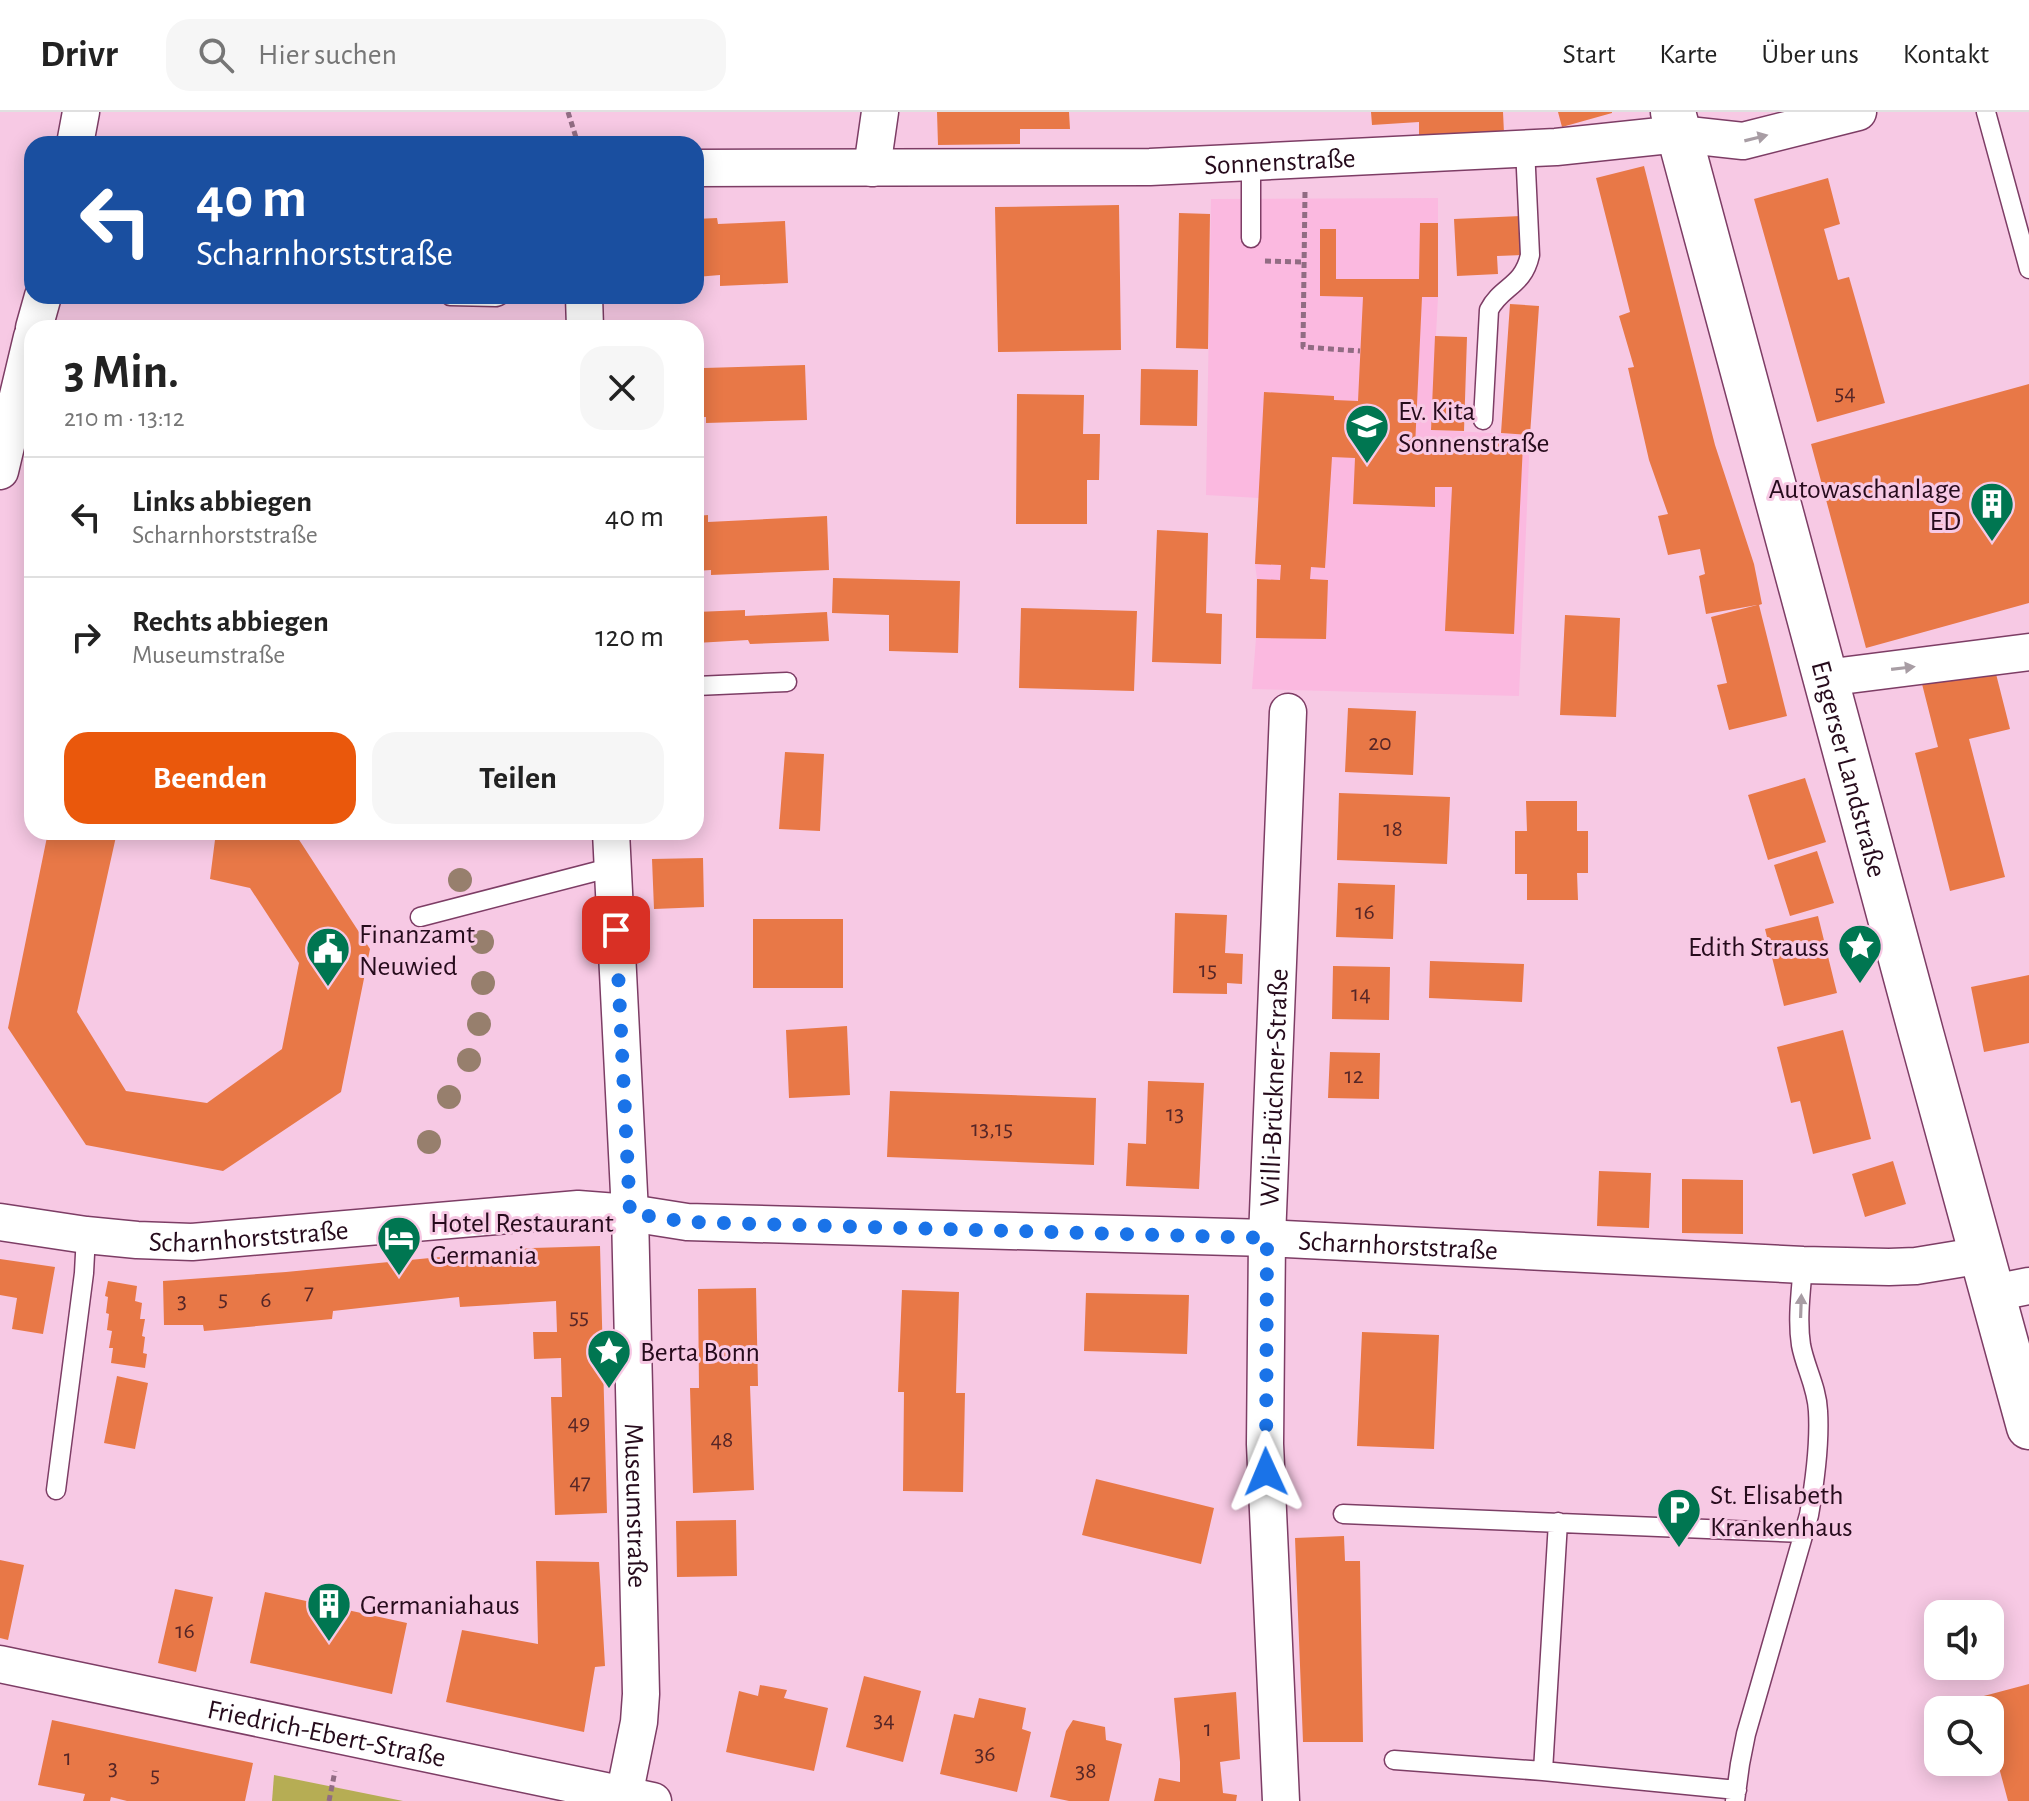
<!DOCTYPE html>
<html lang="de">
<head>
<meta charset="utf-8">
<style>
  :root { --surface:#fff; --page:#f6f6f6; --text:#222; --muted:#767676; --line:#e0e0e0; --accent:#ea580c }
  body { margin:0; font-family:"Alegreya Sans",sans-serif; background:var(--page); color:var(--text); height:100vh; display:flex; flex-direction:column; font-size:30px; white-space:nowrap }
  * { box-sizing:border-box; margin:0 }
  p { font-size:26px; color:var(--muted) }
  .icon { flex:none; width:44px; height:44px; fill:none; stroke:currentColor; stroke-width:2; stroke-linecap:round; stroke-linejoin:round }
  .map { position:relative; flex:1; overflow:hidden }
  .details { position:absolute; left:24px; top:208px; width:680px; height:520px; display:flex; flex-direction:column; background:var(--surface); border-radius:24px; box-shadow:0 4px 20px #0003 }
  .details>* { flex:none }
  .hud { position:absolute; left:24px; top:24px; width:680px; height:168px; border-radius:24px; box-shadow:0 4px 20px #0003; background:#1a4fa0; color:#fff; overflow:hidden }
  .controls { position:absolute; left:1924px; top:1488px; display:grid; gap:16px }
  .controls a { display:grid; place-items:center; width:80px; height:80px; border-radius:16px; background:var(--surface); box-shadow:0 4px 20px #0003; font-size:40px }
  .pin { position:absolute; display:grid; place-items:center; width:68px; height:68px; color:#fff; margin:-34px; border-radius:16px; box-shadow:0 4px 12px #0006 }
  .me { position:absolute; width:88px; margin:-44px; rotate:359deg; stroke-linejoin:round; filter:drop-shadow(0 0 6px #0008) }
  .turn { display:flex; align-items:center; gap:28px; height:168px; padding:0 40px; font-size:36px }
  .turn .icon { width:104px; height:104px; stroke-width:2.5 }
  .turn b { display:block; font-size:56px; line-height:68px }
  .round { display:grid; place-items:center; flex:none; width:84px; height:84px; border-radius:24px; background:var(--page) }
  .headline { display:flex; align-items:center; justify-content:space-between; height:136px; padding:0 40px }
  h1 { font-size:48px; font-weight:700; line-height:60px }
  .action { display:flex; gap:16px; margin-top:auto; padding:16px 40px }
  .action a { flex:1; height:92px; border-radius:24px; background:var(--accent); color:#fff; font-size:32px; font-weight:700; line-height:92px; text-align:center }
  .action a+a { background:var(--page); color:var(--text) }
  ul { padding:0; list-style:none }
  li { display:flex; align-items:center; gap:24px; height:120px; padding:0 40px; border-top:2px solid var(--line) }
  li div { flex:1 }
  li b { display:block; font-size:30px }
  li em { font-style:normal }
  header { display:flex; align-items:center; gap:48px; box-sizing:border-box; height:112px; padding:0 40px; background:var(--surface); border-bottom:2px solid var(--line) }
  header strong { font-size:38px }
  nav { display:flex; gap:44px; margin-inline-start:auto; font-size:28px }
  .search { width:560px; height:72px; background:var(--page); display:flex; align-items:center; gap:20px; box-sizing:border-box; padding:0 28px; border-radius:24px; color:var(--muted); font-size:30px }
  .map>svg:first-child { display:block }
  .built { fill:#fbb9e0 }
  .green { fill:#b6ad54 }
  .building { fill:#e87847 }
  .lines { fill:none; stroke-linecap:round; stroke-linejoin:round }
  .lane-casing { stroke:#7d3d65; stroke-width:21 }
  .street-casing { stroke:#7d3d65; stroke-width:39 }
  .secondary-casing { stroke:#7d3d65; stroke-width:47 }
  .path { stroke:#916c83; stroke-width:5; stroke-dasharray:6 4; stroke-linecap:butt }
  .lane { stroke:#fff; stroke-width:18 }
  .street { stroke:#fff; stroke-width:36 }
  .secondary { stroke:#fff; stroke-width:44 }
  .tree { fill:#977f6d }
  .oneway { fill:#a89da4 }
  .route { stroke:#1a73e8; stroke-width:14; stroke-dasharray:0 25.2 }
  .labels { text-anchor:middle; stroke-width:6; stroke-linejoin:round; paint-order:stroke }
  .number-label { font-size:24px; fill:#562627 }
  .street-label { font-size:28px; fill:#260b1c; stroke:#f7c9e4 }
  .poi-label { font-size:28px; fill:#260b1c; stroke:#f7c9e4; text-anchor:start }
</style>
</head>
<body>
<header>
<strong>Drivr</strong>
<div class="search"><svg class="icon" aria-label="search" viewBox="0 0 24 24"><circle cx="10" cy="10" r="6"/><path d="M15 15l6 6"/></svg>Hier suchen</div>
<nav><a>Start</a><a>Karte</a><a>Über uns</a><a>Kontakt</a></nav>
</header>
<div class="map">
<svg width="2029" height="1689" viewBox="0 0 2029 1689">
  <rect width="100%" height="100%" fill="#f7c9e4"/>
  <path class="built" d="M1438,86V185L1431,318L1530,323L1519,584L1252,577L1256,526L1257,467L1255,452L1259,386L1206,383L1211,87Z"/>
  <path class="green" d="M274,1663L403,1689H272Z"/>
  <path class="building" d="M937,0H1069L1070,17H1020V32L938,33Z
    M1371,0H1503L1504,21L1419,25V10L1372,13Z
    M1558,0H1612V1L1562,15Z
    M1644,54L1715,333L1754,452L1762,492L1759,493L1787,604L1729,618L1717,573L1727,571L1711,505L1757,493L1706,502L1699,464L1705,462L1700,437L1668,443L1658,404L1668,402L1649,348L1628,256L1634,255L1619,204L1630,200L1596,66Z
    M1828,66L1840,112L1824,117L1838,168L1849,165L1885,291L1817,310L1754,87Z
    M1119,93L1121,238L998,240L995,95Z
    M1179,101L1210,102L1208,237L1176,236Z
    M1521,104L1523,143L1497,144L1498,162L1457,164L1454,107Z
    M717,106L718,112L785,109L788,171L720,174V163L696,165V107Z
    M1420,111H1438V185H1422L1415,335L1454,337V329L1523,332L1514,522L1445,519L1452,375H1435V395L1353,392L1355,346L1332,345L1325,456L1311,455L1310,467L1328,468L1326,527L1256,526L1257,467L1280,468L1281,453L1255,452L1264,280L1334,284V288L1358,289L1363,185L1320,184V117H1336V167H1419Z
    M1510,192L1539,194L1530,323L1501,321Z
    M1435,224L1467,225L1464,319L1431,318Z
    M696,250H704V256L805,253L807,308L706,311V305H696Z
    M1141,257L1198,258L1197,314L1140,313Z
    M2029,272V491L1866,536L1811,332Z
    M1017,282L1084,283L1083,322H1100L1099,368H1087V412H1016Z
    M708,403V410L827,404L829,458L711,463V458L696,459V404Z
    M1157,418L1208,421L1206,501L1222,502L1221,552L1152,550Z
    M833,466L960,469L958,541L889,539V503L832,501Z
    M1021,496L1137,499L1134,579L1019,576Z
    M745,498V504L827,500L829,529L750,532L748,528L696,531V500Z
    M1565,503L1620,506L1616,605L1560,603Z
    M1993,550L2010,617L1969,627L2005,765L1950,779L1915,641L1938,635L1921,568Z
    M1348,596L1416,599L1413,663L1345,660Z
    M785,640L824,642L820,719L779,717Z
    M1805,666L1826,730L1768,748L1748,683Z
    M1339,681L1450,685L1447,752L1337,748Z
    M1526,689H1577V719H1588V761H1577L1578,788H1527V762H1515V719H1527Z
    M48,720H117L77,900L126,979L207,991L282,937L299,851L250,776L210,767L216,720H294L370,837L341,980L223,1059L86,1033L8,916Z
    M1817,739L1834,791L1790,804L1774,753Z
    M703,746L704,795L654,797L652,747Z
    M1338,771L1395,773L1393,827L1336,825Z
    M1175,801L1227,803L1225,841L1243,842L1242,872L1227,871V882L1173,881Z
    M1818,804L1837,881L1784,894L1765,817Z
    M753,807H843V876H753Z
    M1430,849L1524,852L1522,890L1429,886Z
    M1333,854L1390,855L1389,908L1332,907Z
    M2029,863V931L1984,940L1971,875Z
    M847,914L850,983L789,986L786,918Z
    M1843,918L1871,1027L1813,1042L1800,989L1791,991L1777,935Z
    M1330,940L1380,941L1379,987L1328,986Z
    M1148,969L1204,971L1199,1077L1126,1074L1128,1031L1146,1032Z
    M890,979L1096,986L1094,1053L887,1045Z
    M1893,1049L1906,1092L1865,1105L1852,1062Z
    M1599,1059L1651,1061L1649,1116L1597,1114Z
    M1682,1067L1743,1068V1122L1682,1121Z
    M600,1134L607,1401L555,1403L551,1285H562L561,1246L534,1247L533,1220H557L556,1189L460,1195L459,1185L333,1199L332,1207L204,1219L203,1213H164L163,1169L286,1160L532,1136Z
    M0,1147L55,1155L43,1222L12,1217L17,1186L0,1183Z
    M108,1169L137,1174L135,1189L142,1191L140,1207H145L142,1224L145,1225L143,1241L147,1242L145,1256L111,1251L113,1236H109L112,1219L107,1218L109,1202L106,1201L108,1185L105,1184Z
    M756,1176L758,1274H750L754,1378L693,1381L690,1276H699L698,1177Z
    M902,1178L959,1180L956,1281H965L963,1380L903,1379L904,1280H898Z
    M1086,1181L1189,1183L1187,1242L1084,1239Z
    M1362,1220L1439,1223L1434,1337L1357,1334Z
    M117,1264L148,1271L135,1337L104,1331Z
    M1096,1367L1214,1396L1201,1452L1082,1423Z
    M736,1408L737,1464L677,1465L676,1409Z
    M1344,1424L1345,1449H1360L1363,1630H1303L1295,1426Z
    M0,1448L24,1453L8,1528L0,1526Z
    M536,1449L599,1450L605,1554L595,1555L584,1620L446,1590L462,1518L538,1532Z
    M175,1477L213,1485L196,1560L158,1551Z
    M265,1480L407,1511L392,1582L250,1551Z
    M864,1564L921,1579L903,1650L846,1635Z
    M2029,1572V1689H2008L1990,1622V1598H1984L1980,1585Z
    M760,1573L787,1578L784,1586L828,1596L814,1659L726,1640L739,1579L758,1584Z
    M1236,1580L1240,1647L1220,1650L1223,1681L1237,1683L1236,1689H1154L1159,1666L1180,1670V1650L1174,1586Z
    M979,1586L1026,1596L1022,1617L1031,1620L1017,1680L940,1662L954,1602L974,1606Z
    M52,1608L253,1651L245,1689H127L111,1685L110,1689H83L85,1682L38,1673Z
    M1073,1608L1105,1615L1106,1628L1122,1632L1109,1689H1069L1050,1685L1066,1619Z"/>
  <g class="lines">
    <g class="lane-casing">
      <path id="lane" d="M1986,0L2029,157
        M1251,50V126
        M450,184L496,185L499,184
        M1483,308L1489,198C1501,174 1523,175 1530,143L1525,36
        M696,574L787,570
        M420,805L613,755
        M56,1378L84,1161L86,1123
        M1343,1402L1804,1421
        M1394,1648L1543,1659L1737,1678
        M1543,1659L1558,1410
        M1735,1689L1740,1652L1746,1622L1809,1403C1815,1369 1820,1333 1818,1299C1817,1275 1805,1255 1801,1233C1797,1207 1801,1179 1803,1153"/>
    </g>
    <g class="street-casing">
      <g id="street">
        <path d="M75,32L81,0"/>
        <path id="s1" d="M696,56L1150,55L1556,35L1679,22L1743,29L1858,0"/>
        <path d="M872,56L880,0"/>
        <path d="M584,184L585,216"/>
        <path d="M34,216L43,184"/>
        <path d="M0,359L32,225"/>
        <path d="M1825,566L2029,540"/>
        <path id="s2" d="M611,720L630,1101L641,1582L639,1610L623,1689"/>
        <path id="s3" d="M0,1110L86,1123L137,1128L192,1130L578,1097L630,1101L687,1110L1267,1126L1803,1153L1889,1155L1916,1154L1983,1143"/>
        <path d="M1993,1181L2029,1174"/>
        <path id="s4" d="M0,1552L653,1689"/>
        <path id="s5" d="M1281,1689L1265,1332L1267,1126L1288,600"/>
      </g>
    </g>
    <g class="secondary-casing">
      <g id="secondary">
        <path id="s6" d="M1673,0L1921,921L2029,1315"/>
      </g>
    </g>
    <path class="path" d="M568,0L578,32
      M1305,80L1303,235L1360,239
      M1265,149L1304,150
      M329,1689L335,1659"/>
    <use href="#lane" class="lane"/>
    <use href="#street" class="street"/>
    <use href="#secondary" class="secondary"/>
  </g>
  <g class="tree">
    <circle cx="460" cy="768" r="12"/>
    <circle cx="482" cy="830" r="12"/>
    <circle cx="483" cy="871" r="12"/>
    <circle cx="479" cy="912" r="12"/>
    <circle cx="469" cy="948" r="12"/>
    <circle cx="449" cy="985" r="12"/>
    <circle cx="429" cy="1030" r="12"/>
  </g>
  <defs><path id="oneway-solid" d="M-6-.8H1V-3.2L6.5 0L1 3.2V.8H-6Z" transform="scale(2)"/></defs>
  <g class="oneway">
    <use href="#oneway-solid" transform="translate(1756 26) rotate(-14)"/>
    <use href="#oneway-solid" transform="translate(1903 556) rotate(-7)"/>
    <use href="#oneway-solid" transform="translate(1801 1194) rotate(-88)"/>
  </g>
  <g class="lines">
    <path class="route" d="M616,818L630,1101L687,1110L1267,1126L1266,1360"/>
  </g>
  <defs>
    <g id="school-pin" transform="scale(2.3)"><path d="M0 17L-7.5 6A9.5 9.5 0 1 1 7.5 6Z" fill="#007651" stroke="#f7c9e4"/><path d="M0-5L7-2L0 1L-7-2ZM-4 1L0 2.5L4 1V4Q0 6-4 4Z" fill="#fff"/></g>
    <g id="building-pin" transform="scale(2.3)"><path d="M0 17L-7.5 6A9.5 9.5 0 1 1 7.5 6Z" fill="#007651" stroke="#f7c9e4"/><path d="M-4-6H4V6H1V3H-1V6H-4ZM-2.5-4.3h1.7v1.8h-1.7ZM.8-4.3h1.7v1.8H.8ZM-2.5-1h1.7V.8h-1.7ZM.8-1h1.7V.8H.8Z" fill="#fff"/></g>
    <g id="sight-pin" transform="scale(2.3)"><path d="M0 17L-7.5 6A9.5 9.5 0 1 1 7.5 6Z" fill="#007651" stroke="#f7c9e4"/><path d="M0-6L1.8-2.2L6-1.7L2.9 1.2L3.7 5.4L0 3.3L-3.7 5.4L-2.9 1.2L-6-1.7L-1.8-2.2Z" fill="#fff"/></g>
    <g id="civic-pin" transform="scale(2.3)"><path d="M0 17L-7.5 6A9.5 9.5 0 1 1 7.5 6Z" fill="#007651" stroke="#f7c9e4"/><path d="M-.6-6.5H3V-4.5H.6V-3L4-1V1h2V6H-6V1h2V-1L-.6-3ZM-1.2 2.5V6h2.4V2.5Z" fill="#fff"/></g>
    <g id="hotel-pin" transform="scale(2.3)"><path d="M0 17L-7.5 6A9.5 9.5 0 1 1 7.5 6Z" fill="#007651" stroke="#f7c9e4"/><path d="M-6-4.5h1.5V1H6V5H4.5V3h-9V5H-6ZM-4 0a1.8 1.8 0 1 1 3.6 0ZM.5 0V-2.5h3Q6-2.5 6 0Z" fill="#fff"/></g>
    <g id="parking-pin" transform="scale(2.3)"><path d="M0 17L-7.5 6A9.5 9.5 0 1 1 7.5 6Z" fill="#007651" stroke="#f7c9e4"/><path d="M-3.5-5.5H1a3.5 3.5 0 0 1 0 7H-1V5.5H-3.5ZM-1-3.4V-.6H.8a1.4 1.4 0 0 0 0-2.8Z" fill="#fff"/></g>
  </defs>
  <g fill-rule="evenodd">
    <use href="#school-pin" x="1367" y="314"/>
    <use href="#building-pin" x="1992" y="392"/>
    <use href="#sight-pin" x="1860" y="834"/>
    <use href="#civic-pin" x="328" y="837"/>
    <use href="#hotel-pin" x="399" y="1126"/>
    <use href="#sight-pin" x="609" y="1239"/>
    <use href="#parking-pin" x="1679" y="1398"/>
    <use href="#building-pin" x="329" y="1492"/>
  </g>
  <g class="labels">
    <g class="number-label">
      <text x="1845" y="288">54</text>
      <text x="1380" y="638">20</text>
      <text x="1393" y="724">18</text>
      <text x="1365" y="807">16</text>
      <text x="1208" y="865">15</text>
      <text x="1361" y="889">14</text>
      <text x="1354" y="971">12</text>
      <text x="1175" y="1009">13</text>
      <text x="992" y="1024">13,15</text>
      <text x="309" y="1187">7</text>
      <text x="223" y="1194">5</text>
      <text x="266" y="1195">6</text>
      <text x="182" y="1196">3</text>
      <text x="579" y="1212">55</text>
      <text x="579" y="1318">49</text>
      <text x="722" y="1335">48</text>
      <text x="580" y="1377">47</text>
      <text x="185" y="1526">16</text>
      <text x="884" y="1615">34</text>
      <text x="1208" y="1624">1</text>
      <text x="985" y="1649">36</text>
      <text x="68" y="1653">1</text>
      <text x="113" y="1663">3</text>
      <text x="1086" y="1666">38</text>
      <text x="155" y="1670">5</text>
    </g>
    <g class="street-label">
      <text dy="10" stroke="none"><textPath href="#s1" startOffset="584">Sonnenstraße</textPath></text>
      <text dy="10" stroke="none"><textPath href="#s6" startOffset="680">Engerser Landstraße</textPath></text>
      <text dy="10" stroke="none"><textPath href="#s5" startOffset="714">Willi-Brückner-Straße</textPath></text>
      <text dy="10" stroke="none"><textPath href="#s3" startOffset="250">Scharnhorststraße</textPath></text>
      <text dy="10" stroke="none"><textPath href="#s3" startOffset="1402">Scharnhorststraße</textPath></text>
      <text dy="10" stroke="none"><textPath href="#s2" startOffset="674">Museumstraße</textPath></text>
      <text dy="10" stroke="none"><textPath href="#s4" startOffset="334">Friedrich-Ebert-Straße</textPath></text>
    </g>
    <g class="poi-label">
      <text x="1398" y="308">Ev. Kita<tspan x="1398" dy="32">Sonnenstraße</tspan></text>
      <text x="1961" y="386" text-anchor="end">Autowaschanlage<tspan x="1961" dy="32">ED</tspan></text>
      <text x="359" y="831">Finanzamt<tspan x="359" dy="32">Neuwied</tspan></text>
      <text x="1829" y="844" text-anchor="end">Edith Strauss</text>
      <text x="430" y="1120">Hotel Restaurant<tspan x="430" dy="32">Germania</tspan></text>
      <text x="640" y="1249">Berta Bonn</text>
      <text x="1710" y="1392">St. Elisabeth<tspan x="1710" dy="32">Krankenhaus</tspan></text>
      <text x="360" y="1502">Germaniahaus</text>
    </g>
  </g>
</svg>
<div class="controls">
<a><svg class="icon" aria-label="sound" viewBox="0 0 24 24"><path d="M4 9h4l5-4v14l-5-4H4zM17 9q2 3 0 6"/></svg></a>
<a><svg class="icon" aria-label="search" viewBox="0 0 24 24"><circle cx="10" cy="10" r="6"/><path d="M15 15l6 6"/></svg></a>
</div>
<div class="pin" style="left:616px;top:818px;background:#d93025"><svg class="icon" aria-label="arrive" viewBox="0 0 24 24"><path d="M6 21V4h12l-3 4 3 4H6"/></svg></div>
<svg class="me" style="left:1266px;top:1360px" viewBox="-20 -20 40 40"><path d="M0-17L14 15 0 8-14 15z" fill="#1a73e8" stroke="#fff" stroke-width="4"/></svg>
<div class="hud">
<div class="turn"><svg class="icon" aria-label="left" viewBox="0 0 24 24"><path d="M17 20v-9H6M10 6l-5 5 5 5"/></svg><div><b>40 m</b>Scharnhorststraße</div></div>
</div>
<section class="details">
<div class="headline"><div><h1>3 Min.</h1><p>210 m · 13:12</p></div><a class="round"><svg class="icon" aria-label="close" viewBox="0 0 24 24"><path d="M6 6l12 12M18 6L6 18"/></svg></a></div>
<ul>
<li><svg class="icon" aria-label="left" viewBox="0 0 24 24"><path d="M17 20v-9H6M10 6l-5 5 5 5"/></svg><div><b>Links abbiegen</b><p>Scharnhorststraße</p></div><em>40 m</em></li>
<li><svg class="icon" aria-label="right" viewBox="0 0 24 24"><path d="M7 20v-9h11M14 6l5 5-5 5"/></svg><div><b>Rechts abbiegen</b><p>Museumstraße</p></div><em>120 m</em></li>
</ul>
<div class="action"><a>Beenden</a><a>Teilen</a></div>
</section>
</div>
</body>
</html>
